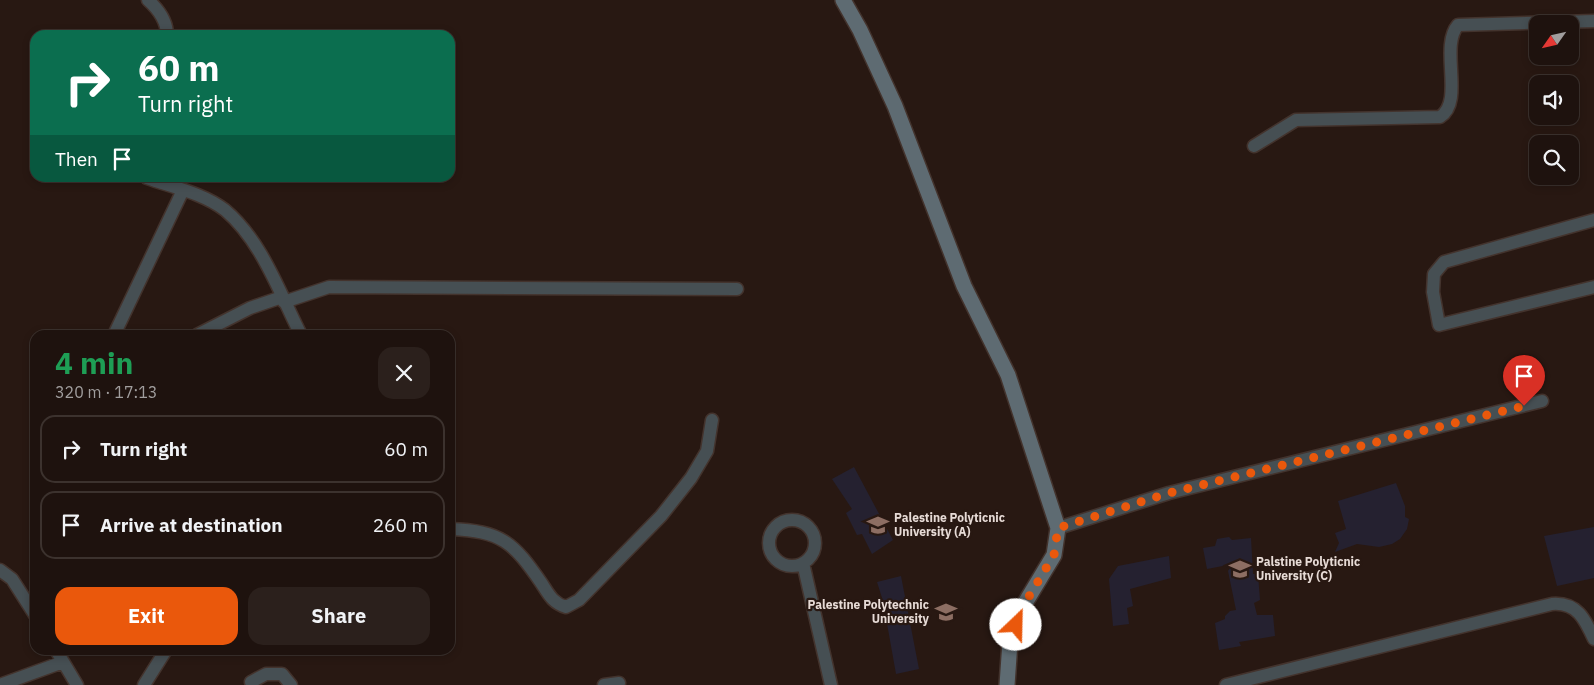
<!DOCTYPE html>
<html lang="en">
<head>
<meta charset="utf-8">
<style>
  :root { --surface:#1e120e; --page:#2b201c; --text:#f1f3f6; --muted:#a19e9e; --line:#3c322e; --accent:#ea580c }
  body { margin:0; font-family:"IBM Plex Sans",sans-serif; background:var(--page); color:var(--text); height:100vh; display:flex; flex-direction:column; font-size:19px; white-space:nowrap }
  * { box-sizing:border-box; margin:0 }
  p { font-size:16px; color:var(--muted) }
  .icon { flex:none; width:28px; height:28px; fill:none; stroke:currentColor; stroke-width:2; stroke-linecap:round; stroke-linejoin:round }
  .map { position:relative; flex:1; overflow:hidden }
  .details { position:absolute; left:30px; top:330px; width:425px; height:325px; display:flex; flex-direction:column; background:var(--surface); border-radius:15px; box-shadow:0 2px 8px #0003,0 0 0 1px var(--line) }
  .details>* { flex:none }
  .guide { position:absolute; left:30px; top:30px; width:425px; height:152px; border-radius:15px; box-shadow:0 2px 8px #0003,0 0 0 1px var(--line); background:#0b6e4f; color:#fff; overflow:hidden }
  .needle { width:32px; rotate:236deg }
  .buttons { position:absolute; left:1529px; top:15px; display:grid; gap:10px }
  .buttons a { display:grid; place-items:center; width:50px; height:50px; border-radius:10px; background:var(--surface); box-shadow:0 2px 8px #0003,0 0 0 1px var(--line); font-size:25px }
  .pin { position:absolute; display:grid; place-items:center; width:42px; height:42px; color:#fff; margin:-51px -21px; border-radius:50% 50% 50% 0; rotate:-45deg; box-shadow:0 0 5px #0007 }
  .pin .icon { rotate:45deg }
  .me { position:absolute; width:55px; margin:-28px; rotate:24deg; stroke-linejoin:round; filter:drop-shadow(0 0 4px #0008) }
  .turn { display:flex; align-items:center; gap:18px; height:105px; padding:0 25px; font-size:22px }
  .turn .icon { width:65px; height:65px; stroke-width:2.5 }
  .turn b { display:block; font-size:35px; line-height:42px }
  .then { display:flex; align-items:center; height:48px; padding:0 25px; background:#0003; gap:10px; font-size:19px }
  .round { display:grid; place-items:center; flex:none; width:52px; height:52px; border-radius:15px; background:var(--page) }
  .head { display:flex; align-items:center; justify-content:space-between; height:85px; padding:0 25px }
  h1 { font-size:30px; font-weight:800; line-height:38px; color:#1e9e55 }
  .action { display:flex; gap:10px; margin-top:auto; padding:10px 25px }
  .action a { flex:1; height:58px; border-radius:15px; background:var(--accent); color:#fff; font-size:20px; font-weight:800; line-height:58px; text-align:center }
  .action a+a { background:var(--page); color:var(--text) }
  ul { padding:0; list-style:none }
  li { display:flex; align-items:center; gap:15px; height:68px; margin:0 10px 8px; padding:0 15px; border:2px solid var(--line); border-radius:15px }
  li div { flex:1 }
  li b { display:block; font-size:19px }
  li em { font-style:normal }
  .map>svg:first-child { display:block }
  .education { fill:#252130 }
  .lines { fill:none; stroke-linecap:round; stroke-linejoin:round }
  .street-casing { stroke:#43332d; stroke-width:15 }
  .secondary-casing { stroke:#43332d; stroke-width:18 }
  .street { stroke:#464f53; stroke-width:12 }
  .secondary { stroke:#5e6b72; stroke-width:15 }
  .route { stroke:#ea580c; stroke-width:9; stroke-dasharray:0 16.2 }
  .labels { text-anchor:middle; stroke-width:4.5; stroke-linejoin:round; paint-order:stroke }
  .poi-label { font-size:12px; font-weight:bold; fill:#e7dbd6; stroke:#281812; text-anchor:start }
</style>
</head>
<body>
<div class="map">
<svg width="1594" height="685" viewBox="0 0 1594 685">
  <rect width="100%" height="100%" fill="#281812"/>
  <path class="education" d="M854,467L893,540L872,554L862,534L857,535L846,513L852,509L832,479Z
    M1396,483L1405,506V517L1409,519L1407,529L1400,539L1392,544L1379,547L1357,544L1335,552L1339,543L1335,533L1346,529L1338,501Z
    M1594,527V578L1557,586L1544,536Z
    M1229,537L1232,540L1251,538L1253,574H1258L1260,600L1254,603L1257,615H1273L1275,636L1239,642L1241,646L1219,650L1215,623L1225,619V616L1230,611L1236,610L1228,571L1230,568L1228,565L1207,569L1203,548L1215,546L1217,539Z
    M1169,556L1171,578L1130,589L1133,606L1127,608L1129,624L1113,626L1109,579L1118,566Z
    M901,576L919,669L896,674L883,601L877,582Z"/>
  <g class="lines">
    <g class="street-casing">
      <path id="street" d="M148,0C158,9 167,20 167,35
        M1254,146L1296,120L1440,117C1465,101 1439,47 1458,25L1594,21
        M147,178C172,187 203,193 225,210C262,241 280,294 301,335
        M1594,220L1444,262L1434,274L1433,292L1439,325L1594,287
        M284,302L329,287L737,289
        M114,335L183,190
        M197,335L250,308L282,297
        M769 543a23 23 0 1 1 46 0a23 23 0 1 1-46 0Z
        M1058,528L1169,493L1542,401
        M450,529C502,531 513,542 542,584C549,595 553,603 566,607L579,600L661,516L691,478L707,451L712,420
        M803,563L831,685
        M0,570L12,579L35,615
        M56,650L77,685
        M251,682L266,674H282L291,685
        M0,685L63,662
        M144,685L166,650
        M604,685L619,683
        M1226,685L1552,604C1577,602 1585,619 1594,639"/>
    </g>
    <g class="secondary-casing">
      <path id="secondary" d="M843,0L860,30L895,106L964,286L1008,375L1058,528L1054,555L1022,608L1010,642L1007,685"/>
    </g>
    <use href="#street" class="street"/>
    <use href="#secondary" class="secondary"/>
  </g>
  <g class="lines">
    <path class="route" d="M1016,625L1022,608L1054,555L1058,528L1169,493L1524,406"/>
  </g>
  <defs>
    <g id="university-bare" transform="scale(1.725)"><path d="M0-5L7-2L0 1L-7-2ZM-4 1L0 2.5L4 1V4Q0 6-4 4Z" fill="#8d6e63" stroke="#281812" stroke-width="2.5" paint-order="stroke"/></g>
  </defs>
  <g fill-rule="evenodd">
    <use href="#university-bare" x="878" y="525"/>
    <use href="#university-bare" x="1240" y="569"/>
    <use href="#university-bare" x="946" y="612"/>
  </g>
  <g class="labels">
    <g class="poi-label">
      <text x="894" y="522">Palestine Polyticnic<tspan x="894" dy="14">University (A)</tspan></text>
      <text x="1256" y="566">Palstine Polyticnic<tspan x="1256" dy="14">University (C)</tspan></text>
      <text x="929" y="609" text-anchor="end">Palestine Polytechnic<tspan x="929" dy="14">University</tspan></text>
    </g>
  </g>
</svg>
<div class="buttons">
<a><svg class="needle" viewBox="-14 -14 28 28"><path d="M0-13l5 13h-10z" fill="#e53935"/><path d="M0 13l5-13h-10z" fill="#a19e9e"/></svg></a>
<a><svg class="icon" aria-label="sound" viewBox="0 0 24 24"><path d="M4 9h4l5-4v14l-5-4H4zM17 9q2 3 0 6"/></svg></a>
<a><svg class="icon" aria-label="search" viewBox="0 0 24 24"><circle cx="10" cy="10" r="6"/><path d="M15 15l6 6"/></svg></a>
</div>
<div class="pin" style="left:1524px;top:406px;background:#d93025"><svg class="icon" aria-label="arrive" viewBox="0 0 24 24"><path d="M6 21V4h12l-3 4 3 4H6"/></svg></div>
<svg class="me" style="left:1016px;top:625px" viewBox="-20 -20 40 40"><circle r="19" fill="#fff"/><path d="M0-13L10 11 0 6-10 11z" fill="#ea580c"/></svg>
<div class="guide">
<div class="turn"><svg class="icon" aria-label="right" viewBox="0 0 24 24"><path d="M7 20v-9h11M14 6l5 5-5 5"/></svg><div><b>60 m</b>Turn right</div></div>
<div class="then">Then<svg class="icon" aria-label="arrive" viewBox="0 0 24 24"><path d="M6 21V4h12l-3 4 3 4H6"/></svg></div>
</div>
<section class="details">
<div class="head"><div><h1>4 min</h1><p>320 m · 17:13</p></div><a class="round"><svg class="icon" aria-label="close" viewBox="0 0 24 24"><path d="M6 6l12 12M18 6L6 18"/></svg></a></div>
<ul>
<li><svg class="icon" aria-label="right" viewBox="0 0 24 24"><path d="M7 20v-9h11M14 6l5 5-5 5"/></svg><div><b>Turn right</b></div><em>60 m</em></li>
<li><svg class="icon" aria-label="arrive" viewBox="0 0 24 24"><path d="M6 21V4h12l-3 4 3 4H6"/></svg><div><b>Arrive at destination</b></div><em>260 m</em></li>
</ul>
<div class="action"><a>Exit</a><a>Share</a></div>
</section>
</div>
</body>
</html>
